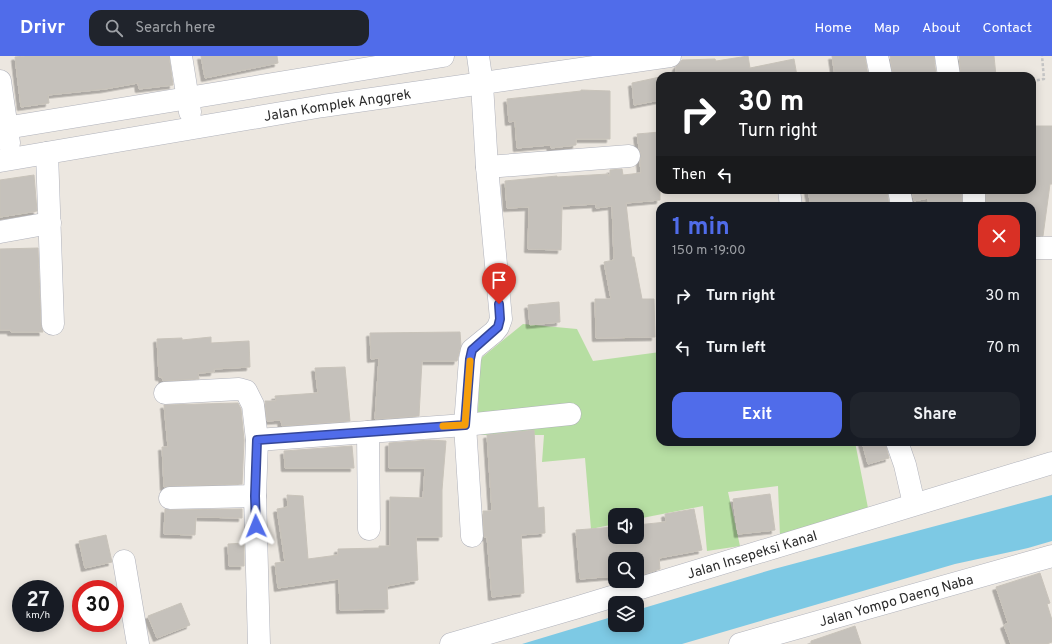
<!DOCTYPE html>
<html lang="en">
<head>
<meta charset="utf-8">
<style>
  :root { --surface:#171b24; --page:#20242c; --text:#f1f3f6; --muted:#9ea1a6; --accent:#506cea }
  body { margin:0; font-family:Overpass,sans-serif; background:var(--page); color:var(--text); height:100vh; display:flex; flex-direction:column; font-size:15px; white-space:nowrap }
  * { box-sizing:border-box; margin:0 }
  p { font-size:13px; color:var(--muted) }
  .icon { flex:none; width:22px; height:22px; fill:none; stroke:currentColor; stroke-width:2; stroke-linecap:round; stroke-linejoin:round }
  .map { position:relative; flex:1; overflow:hidden }
  .details { position:absolute; left:656px; top:146px; width:380px; height:244px; display:flex; flex-direction:column; background:var(--surface); border-radius:12px; box-shadow:0 2px 10px #0003 }
  .details>* { flex:none }
  .guide { position:absolute; left:656px; top:16px; width:380px; height:122px; border-radius:12px; box-shadow:0 2px 10px #0003; background:#202124; color:#fff; overflow:hidden }
  .tools { position:absolute; left:608px; top:452px; display:grid; gap:8px }
  .tools a { display:grid; place-items:center; width:36px; height:36px; border-radius:8px; background:var(--surface); box-shadow:0 2px 10px #0003; font-size:20px }
  .speed { position:absolute; left:12px; top:524px; display:flex; gap:8px; font-size:20px; font-weight:700; text-align:center }
  .speed>* { display:grid; place-content:center; width:52px; height:52px; border-radius:50%; background:var(--surface); box-shadow:0 2px 10px #0003; line-height:1 }
  .speed small { font-size:10px; font-weight:400 }
  .speed .limit { border:6px solid #d22; background:#fff; color:#111 }
  .pin { position:absolute; display:grid; place-items:center; width:34px; height:34px; color:#fff; margin:-41px -17px; border-radius:50% 50% 50% 0; rotate:-45deg; box-shadow:0 0 4px #0007 }
  .pin .icon { rotate:45deg }
  .me { position:absolute; width:44px; margin:-22px; rotate:358deg; stroke-linejoin:round; filter:drop-shadow(0 0 3px #0008) }
  .turn { display:flex; align-items:center; gap:14px; height:84px; padding:0 16px; font-size:18px }
  .turn .icon { width:52px; height:52px; stroke-width:2.5 }
  .turn b { display:block; font-size:28px; line-height:34px }
  .then { display:flex; align-items:center; height:38px; padding:0 16px; background:#0003; gap:8px; font-size:15px }
  .round { display:grid; place-items:center; flex:none; width:42px; height:42px; border-radius:12px; background:var(--page) }
  .head { display:flex; align-items:center; justify-content:space-between; height:68px; padding:0 16px }
  h1 { font-size:24px; font-weight:700; line-height:30px; color:var(--accent) }
  .action { display:flex; gap:8px; margin-top:auto; padding:8px 16px }
  .action a { flex:1; height:46px; border-radius:12px; background:var(--accent); color:#fff; font-size:16px; font-weight:700; line-height:46px; text-align:center }
  .action a+a { background:var(--page); color:var(--text) }
  ul { padding:0; list-style:none }
  li { display:flex; align-items:center; gap:12px; height:52px; padding:0 16px }
  li div { flex:1 }
  li b { display:block; font-size:15px }
  li em { font-style:normal }
  header { display:flex; align-items:center; gap:24px; box-sizing:border-box; height:56px; padding:0 20px; background:var(--accent); color:#fff }
  header strong { font-size:19px }
  nav { display:flex; gap:22px; margin-inline-start:auto; font-size:14px }
  .search { width:280px; height:36px; background:var(--page); display:flex; align-items:center; gap:10px; box-sizing:border-box; padding:0 14px; border-radius:12px; color:var(--muted); font-size:15px }
  .map>svg:first-child { display:block }
  .green { fill:#b6dea2 }
  .water { fill:#7dc9e4 }
  .building { fill:#c5c1bb; stroke:#c8c3ba; filter:url(#shadow) }
  .lines { fill:none; stroke-linecap:round; stroke-linejoin:round }
  .street-casing { stroke:#b0b2bb; stroke-width:23 }
  .secondary-casing { stroke:#b0b2bb; stroke-width:23 }
  .path { stroke:#c4c4c4; stroke-width:2.5; stroke-dasharray:3 2; stroke-linecap:butt }
  .street { stroke:#fff; stroke-width:22 }
  .secondary { stroke:#fff; stroke-width:22 }
  .route-casing { stroke:#344698; stroke-width:10 }
  .route { stroke:#506cea; stroke-width:7 }
  .slow { stroke:#f59e0b; stroke-width:7 }
  .labels { text-anchor:middle; stroke-width:4; stroke-linejoin:round; paint-order:stroke }
  .street-label { font-size:14px; fill:#2c2c2c; stroke:#fff }
</style>
</head>
<body>
<header>
<strong>Drivr</strong>
<div class="search"><svg class="icon" aria-label="search" viewBox="0 0 24 24"><circle cx="10" cy="10" r="6"/><path d="M15 15l6 6"/></svg>Search here</div>
<nav><a>Home</a><a>Map</a><a>About</a><a>Contact</a></nav>
</header>
<div class="map">
<svg width="1052" height="588" viewBox="0 0 1052 588">
  <defs>
    <filter id="shadow"><feDropShadow dx="-3.5" dy="3.5" stdDeviation="0" flood-color="#0004"/></filter>
  </defs>
  <rect width="100%" height="100%" fill="#ece7e0"/>
  <path class="green" d="M523,268L577,273L593,305L660,296V386H855L869,457L780,480L778,430L728,436L740,490L707,495L703,450L637,463V459H615V468L591,473L585,402L542,406L544,379H477L480,303Z"/>
  <path class="water" d="M1052,439V485L1028,492L955,508L682,588H522L615,560V569H637V554L774,513Z"/>
  <path class="building" d="M25,0H169L173,29L139,33L138,27L105,33L48,39L49,47L21,51L15,1Z
    M201,0H277L278,7L205,22Z
    M748,0L750,12L794,3L797,20H676V11L682,4L715,3L716,5Z
    M832,0H865L868,20H835Z
    M890,0H934L936,20H893Z
    M959,0H994L996,20H961Z
    M660,21V44L634,49L632,27Z
    M581,34L610,35V83H576V89L551,92L550,89L517,92L515,65L509,66L507,43L581,35Z
    M1032,70H1052V128H1050L1043,180H1032V150H986V134H1032Z
    M660,76V144L626,147L632,201H634L642,243H654L655,281L596,282L595,243H611L604,206L614,204L612,150L596,152V148L562,150L561,194L528,193L529,151L507,152L505,125L557,120V121L608,118V120H610V114L622,113L623,119L641,117L640,106L641,99L639,92L637,78Z
    M34,119L37,155L0,161V124Z
    M808,134H887L889,150H811Z
    M912,134H962V150H929L928,142L914,145Z
    M38,192L41,268L43,276H11V274H0V193Z
    M559,246L560,266L530,269L528,249Z
    M460,276L461,290L457,305H422L419,360L375,363L379,302L371,303L370,277Z
    M211,281V287L249,285L250,311L214,313V316L198,317L199,323L163,325L162,321H159L157,283L182,282V284Z
    M345,311L350,365L282,370L281,364L267,365L265,345H276L275,340L318,337L315,312Z
    M238,347L241,353L244,384L242,428L170,430L164,431L162,391H168L164,349Z
    M534,374L538,452L544,451L545,477L521,479L524,537L492,541L487,481H484L483,455H492L487,379Z
    M430,384L446,385L442,434V481H416L418,524L387,530L388,553L340,554L339,523L278,532L275,507L285,506L277,453L288,451L287,439L303,440L308,503L338,499V493L379,492V490H390V441L423,442L425,412H389V387Z
    M862,386H885L889,402L868,408Z
    M352,390L354,412H285L284,395Z
    M770,438L775,474L738,478L733,443Z
    M165,453L170,454L242,453V462L196,461L195,479L164,478Z
    M694,453L702,494L659,502L660,513L644,518H637V503H615V520L580,523L576,474L615,471V481H637V469L666,466L665,458Z
    M106,479L112,506L85,512L79,485Z
    M244,487V510H229L228,488Z
    M1040,517L1050,547L1047,548L1052,564V586L1046,588H1011L1004,569L1008,567L996,531Z
    M181,547L190,569L157,582L148,560Z
    M855,570L861,588H811V585Z"/>
  <g class="lines">
    <g class="street-casing">
      <g id="street">
        <path d="M181,0L190,56"/>
        <path d="M877,0L881,20"/>
        <path d="M946,0L949,20"/>
        <path d="M0,25L9,87"/>
        <path d="M0,73L443,0"/>
        <path d="M47,97L53,268"/>
        <path id="s1" d="M0,105L323,50L670,0"/>
        <path d="M487,111L629,100"/>
        <path d="M789,134L791,150"/>
        <path d="M899,134L902,150"/>
        <path d="M974,150V134"/>
        <path d="M0,176L50,167"/>
        <path d="M1032,192H1052"/>
        <path d="M165,337L239,333L246,335L253,349L257,384L465,369L570,358"/>
        <path d="M368,376L369,473"/>
        <path d="M257,384L255,440L259,588"/>
        <path d="M897,386L905,409L914,448"/>
        <path d="M170,442L255,440"/>
        <path d="M472,480L465,369L470,303L472,294L494,276L498,271L501,263L487,111L482,28L478,0"/>
        <path d="M124,505L138,588"/>
      </g>
    </g>
    <g class="secondary-casing">
      <g id="secondary">
        <path id="s2" d="M451,588L575,552L1052,407"/>
        <path id="s3" d="M740,588L1052,500"/>
      </g>
    </g>
    <path class="path" d="M1032,25L1044,23L1042,0"/>
    <use href="#street" class="street"/>
    <use href="#secondary" class="secondary"/>
  </g>
  <g class="lines">
    <g class="route-casing">
      <path id="route" d="M256,470L255,440L257,384L465,369L470,303L472,294L498,271L500,263L499,248"/>
    </g>
    <use href="#route" class="route"/>
    <path class="slow" d="M443,370L465,369L470,305"/>
  </g>
  <g class="labels">
    <g class="street-label">
      <text dy="5" stroke="none"><textPath href="#s1" startOffset="342">Jalan Komplek Anggrek</textPath></text>
      <text dy="5" stroke="none"><textPath href="#s2" startOffset="314">Jalan Insepeksi Kanal</textPath></text>
      <text dy="5" stroke="none"><textPath href="#s3" startOffset="162">Jalan Yompo Daeng Naba</textPath></text>
    </g>
  </g>
</svg>
<div class="tools">
<a><svg class="icon" aria-label="sound" viewBox="0 0 24 24"><path d="M4 9h4l5-4v14l-5-4H4zM17 9q2 3 0 6"/></svg></a>
<a><svg class="icon" aria-label="search" viewBox="0 0 24 24"><circle cx="10" cy="10" r="6"/><path d="M15 15l6 6"/></svg></a>
<a><svg class="icon" aria-label="layers" viewBox="0 0 24 24"><path d="M12 4l9 5-9 5-9-5zM3 14l9 5 9-5"/></svg></a>
</div>
<div class="speed"><div>27<small>km/h</small></div><div class="limit">30</div></div>
<div class="pin" style="left:499px;top:248px;background:#d93025"><svg class="icon" aria-label="arrive" viewBox="0 0 24 24"><path d="M6 21V4h12l-3 4 3 4H6"/></svg></div>
<svg class="me" style="left:256px;top:470px" viewBox="-20 -20 40 40"><path d="M0-17L14 15 0 8-14 15z" fill="#506cea" stroke="#fff" stroke-width="4"/></svg>
<div class="guide">
<div class="turn"><svg class="icon" aria-label="right" viewBox="0 0 24 24"><path d="M7 20v-9h11M14 6l5 5-5 5"/></svg><div><b>30 m</b>Turn right</div></div>
<div class="then">Then<svg class="icon" aria-label="left" viewBox="0 0 24 24"><path d="M17 20v-9H6M10 6l-5 5 5 5"/></svg></div>
</div>
<section class="details">
<div class="head"><div><h1>1 min</h1><p>150 m · 19:00</p></div><a class="round" style="background:#d93025;color:#fff"><svg class="icon" aria-label="close" viewBox="0 0 24 24"><path d="M6 6l12 12M18 6L6 18"/></svg></a></div>
<ul>
<li><svg class="icon" aria-label="right" viewBox="0 0 24 24"><path d="M7 20v-9h11M14 6l5 5-5 5"/></svg><div><b>Turn right</b></div><em>30 m</em></li>
<li><svg class="icon" aria-label="left" viewBox="0 0 24 24"><path d="M17 20v-9H6M10 6l-5 5 5 5"/></svg><div><b>Turn left</b></div><em>70 m</em></li>
</ul>
<div class="action"><a>Exit</a><a>Share</a></div>
</section>
</div>
</body>
</html>
